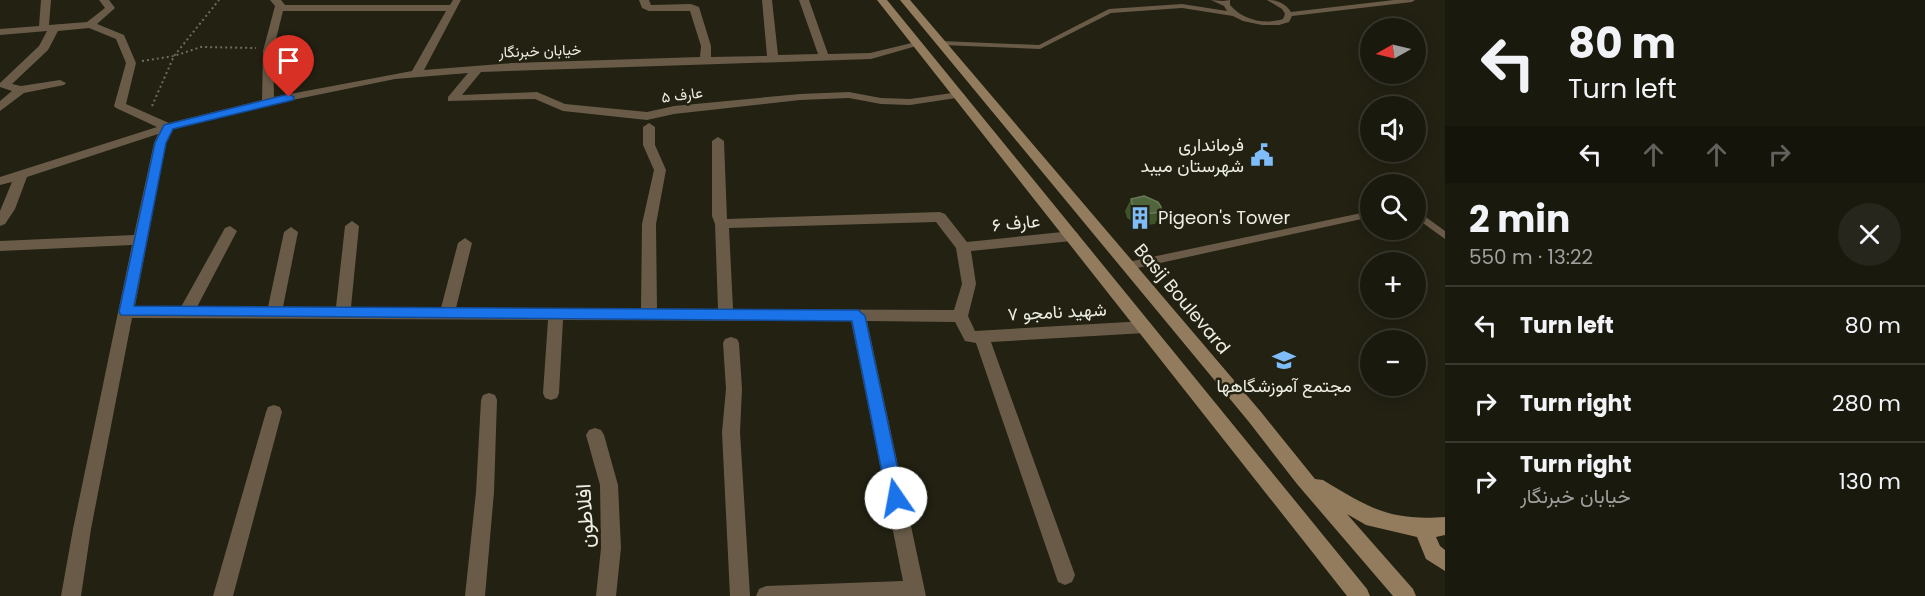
<!DOCTYPE html>
<html lang="en">
<head>
<meta charset="utf-8">
<style>
  :root { --surface:#1a190e; --page:#27261c; --text:#f1f3f6; --muted:#9fa09e; --line:#38382e }
  body { margin:0; font-family:Poppins,Vazirmatn,sans-serif; background:var(--page); color:var(--text); height:100vh; display:flex; flex-direction:column; font-size:22px; white-space:nowrap }
  * { box-sizing:border-box; margin:0 }
  p { font-size:20px; color:var(--muted) }
  .icon { flex:none; width:33px; height:33px; fill:none; stroke:currentColor; stroke-width:2; stroke-linecap:round; stroke-linejoin:round }
  .map { position:relative; flex:1; overflow:hidden }
  .side { display:flex; flex-direction:column; background:var(--surface); width:480px }
  .side>* { flex:none }
  .hud { background:#1a190e; color:var(--text); overflow:hidden }
  .needle { width:39px; rotate:262deg }
  .buttons { position:absolute; left:1360px; top:18px; display:grid; gap:12px }
  .buttons a { display:grid; place-items:center; width:66px; height:66px; border-radius:50%; background:var(--surface); box-shadow:0 3px 15px #0003,0 0 0 2px var(--line); font-size:30px }
  .pin { position:absolute; display:grid; place-items:center; width:51px; height:51px; color:#fff; margin:-62px -26px; border-radius:50% 50% 50% 0; rotate:-45deg; box-shadow:0 0 6px #0007 }
  .pin .icon { rotate:45deg }
  .me { position:absolute; width:66px; margin:-33px; rotate:348deg; stroke-linejoin:round; filter:drop-shadow(0 0 4px #0008) }
  .turn { display:flex; align-items:center; gap:21px; height:126px; padding:0 24px; font-size:27px }
  .turn .icon { width:78px; height:78px; stroke-width:2.5 }
  .turn b { display:block; font-size:42px; line-height:51px }
  .lanes { display:flex; align-items:center; height:57px; padding:0 24px; background:#0003; justify-content:center; gap:30px; direction:ltr }
  .lanes .off { opacity:.35 }
  .round { display:grid; place-items:center; flex:none; width:63px; height:63px; border-radius:32px; background:var(--page) }
  .summary { display:flex; align-items:center; justify-content:space-between; height:102px; padding:0 24px }
  h1 { font-size:36px; font-weight:700; line-height:45px }
  ul { padding:0; list-style:none }
  li { display:flex; align-items:center; gap:18px; height:78px; padding:0 24px; border-top:2px solid var(--line) }
  li div { flex:1 }
  li b { display:block; font-size:22px }
  li em { font-style:normal }
  main { display:flex; flex:1; min-height:0 }
  .map>svg:first-child { display:block }
  .lines { fill:none; stroke-linecap:round; stroke-linejoin:round }
  .path { stroke:#6d6d60; stroke-width:2; stroke-dasharray:2 3; stroke-linecap:butt }
  .service { fill:#695b48; fill-rule:evenodd }
  .minor { fill:#695b48; fill-rule:evenodd }
  .secondary { fill:#937c5e; fill-rule:evenodd }
  .wall { fill:#3e5429 }
  .building { fill:#51653d; stroke:#697a57; stroke-width:1.5 }
  .route { fill:#1a73e8; stroke:#114b97; stroke-width:1.5 }
  .labels { text-anchor:middle; stroke-width:5; stroke-linejoin:round; paint-order:stroke }
  .far-street-label { font-size:15px; fill:#edede3; stroke:#222112 }
  .poi-label { font-size:18px; fill:#edede3; stroke:#222112; text-anchor:end }
  .street-label { font-size:18px; fill:#edede3; stroke:#222112 }
  .near-street-label { font-size:21px; fill:#edede3; stroke:#222112 }
</style>
</head>
<body>
<main>
<div class="map">
<svg width="1445" height="596" viewBox="0 0 1445 596">
  <rect width="100%" height="100%" fill="#222112"/>
  <g class="lines">
    <path class="path" d="M142,61L174,56L201,47L256,48
      M152,106L174,56L219,0"/>
    <path class="service" d="M1211,0L1223,1L1230,0V5C1243,20 1264,25 1283,19L1285,14L1282,9L1267,0C1277,0 1285,3 1291,12L1394,0H1415L1412,2L1292,16L1289,22L1279,25H1262L1243,21L1233,16L1182,8L1111,13L1040,49L941,45L937,43L941,41L1039,45L1109,9L1182,4L1227,11L1224,6Z
      M1416,210L1445,231V239L1416,218Z
      M1371,211V217L1128,270L1123,266L1128,262Z"/>
    <path class="minor" d="M41,0H51L49,25L87,22L105,8L99,0H109L115,8L97,24L124,35L136,63L126,104L169,123L262,100L263,51L275,6L270,0H281L285,5H450L453,0H461L424,70L512,63L700,57L701,46L690,11H649L642,8L639,0H649L651,5L691,4L699,7L711,46V57L767,56L762,0H772L778,55L818,54L799,0H809L828,54L870,53L920,41V45L871,59L481,72L462,95L537,92L565,104L647,112L674,106L800,94L849,92L881,98L910,99L959,92L965,95L963,97L910,105L881,104L849,98L800,100L674,114L647,120L563,111L535,99L448,101V97L468,73L395,79L268,105L173,129L166,143L135,306L181,307L225,228L230,226L237,231L197,307H268L284,232L291,227L298,232L283,307H336L345,226L352,221L359,226L351,307L441,308L458,243L465,238L472,243L456,308L641,309L642,224L654,170L643,145V127L649,123L655,127V145L666,170L656,224L657,309H718L715,224L712,216V141L718,137L724,141L727,219L940,212L945,214L967,242L1072,231L1077,233L1079,236L1077,239L1072,241L971,251L976,284L968,316L975,331L1145,321L1150,323L1153,327L1150,331L1145,333L991,342L1075,575L1072,582L1065,585L1058,582L976,343L965,341L955,322L867,321L926,596H756L759,589L766,586L903,581L851,321L563,320L559,393L557,398L551,400L545,398L543,393L548,320L132,318L91,529L81,596H61L73,529L132,245L0,251V241L134,235L154,143L158,134L27,177L15,209L5,224L0,226V211L12,182L0,185V177L157,127L116,108L114,106L126,63L116,39L89,28L58,31L48,50L12,84L21,86L60,80L66,83L64,85L24,93L0,111V101L12,91L0,87V83L39,46L47,31L0,35V29L39,26ZM283,11H446L412,71L274,97L273,51ZM936,222L956,248L962,284L954,310L733,309L729,228Z
      M731,337L737,339L739,343L742,389L740,432L750,596H730L722,432L726,389L723,343L725,339Z
      M489,393L495,395L497,400L494,492L485,596H465L476,492L481,400L483,395Z
      M274,405L280,407L282,412L233,596H213L266,412L268,407Z
      M595,428L601,430L604,435L618,485L621,548L616,596H596L601,548L600,485L586,435L589,430Z"/>
    <path class="secondary" d="M877,0H887L1367,589L1370,596H1347Z
      M900,0H910L1261,412L1315,479L1323,480C1369,508 1390,521 1445,517V535L1436,537L1440,546L1445,550V571L1426,559L1417,537L1366,525L1347,514L1413,589L1416,596H1393L1297,484L1249,422Z"/>
  </g>
  <path class="wall" d="M1131,199L1161,212L1155,224L1139,226L1127,218L1125,211Z"/>
  <path class="building" d="M1144,196L1158,202L1161,207V212L1145,214L1133,207L1131,199Z"/>
  <path class="route" d="M289,94L294,97L293,100L173,129L166,143L134,306L858,310L865,316L904,498L901,504L896,506L890,504L887,498L852,321L121,315L119,312L155,143L164,125Z"/>
  <defs>
    <g id="civic-bare" transform="scale(1.8)"><path d="M-.6-6.5H3V-4.5H.6V-3L4-1V1h2V6H-6V1h2V-1L-.6-3ZM-1.2 2.5V6h2.4V2.5Z" fill="#7fbdfa" stroke="#222112" stroke-width="2.5" paint-order="stroke"/></g>
    <g id="building-bare" transform="scale(1.8)"><path d="M-4-6H4V6H1V3H-1V6H-4ZM-2.5-4.3h1.7v1.8h-1.7ZM.8-4.3h1.7v1.8H.8ZM-2.5-1h1.7V.8h-1.7ZM.8-1h1.7V.8H.8Z" fill="#7fbdfa" stroke="#222112" stroke-width="2.5" paint-order="stroke"/></g>
    <g id="school-bare" transform="scale(1.8)"><path d="M0-5L7-2L0 1L-7-2ZM-4 1L0 2.5L4 1V4Q0 6-4 4Z" fill="#7fbdfa" stroke="#222112" stroke-width="2.5" paint-order="stroke"/></g>
  </defs>
  <g fill-rule="evenodd">
    <use href="#civic-bare" x="1262" y="155"/>
    <use href="#building-bare" x="1140" y="218"/>
    <use href="#school-bare" x="1284" y="360"/>
  </g>
  <g class="labels">
    <g class="far-street-label">
      <text transform="translate(540 51) rotate(-2)" y="5">خیابان خبرنگار</text>
      <text transform="translate(682 95) rotate(-8)" y="5">عارف ۵</text>
    </g>
    <g class="poi-label">
      <text x="1244" y="151">فرمانداری<tspan x="1244" dy="21">شهرستان میبد</tspan></text>
      <text x="1158" y="224" text-anchor="start">Pigeon's Tower</text>
      <text x="1284" y="392" text-anchor="middle">مجتمع آموزشگاهها</text>
    </g>
    <g class="street-label">
      <text transform="translate(1016 223) rotate(-6)" y="6">عارف ۶</text>
      <text transform="translate(1182 299) rotate(50)" y="6">Basij Boulevard</text>
      <text transform="translate(1057 312) rotate(-3)" y="6">شهید نامجو ۷</text>
    </g>
    <g class="near-street-label">
      <text transform="translate(585 516) rotate(-93)" y="7">افلاطون</text>
    </g>
  </g>
</svg>
<div class="buttons">
<a><svg class="needle" viewBox="-14 -14 28 28"><path d="M0-13l5 13h-10z" fill="#e53935"/><path d="M0 13l5-13h-10z" fill="#9fa09e"/></svg></a>
<a><svg class="icon" aria-label="sound" viewBox="0 0 24 24"><path d="M4 9h4l5-4v14l-5-4H4zM17 9q2 3 0 6"/></svg></a>
<a><svg class="icon" aria-label="search" viewBox="0 0 24 24"><circle cx="10" cy="10" r="6"/><path d="M15 15l6 6"/></svg></a>
<a>+</a>
<a>−</a>
</div>
<div class="pin" style="left:289px;top:97px;background:#d93025"><svg class="icon" aria-label="arrive" viewBox="0 0 24 24"><path d="M6 21V4h12l-3 4 3 4H6"/></svg></div>
<svg class="me" style="left:896px;top:498px" viewBox="-20 -20 40 40"><circle r="19" fill="#fff"/><path d="M0-13L10 11 0 6-10 11z" fill="#1a73e8"/></svg>
</div>
<section class="side">
<div class="hud">
<div class="turn"><svg class="icon" aria-label="left" viewBox="0 0 24 24"><path d="M17 20v-9H6M10 6l-5 5 5 5"/></svg><div><b>80 m</b>Turn left</div></div>
<div class="lanes"><svg class="icon" aria-label="left" viewBox="0 0 24 24"><path d="M17 20v-9H6M10 6l-5 5 5 5"/></svg><svg class="icon off" aria-label="ahead" viewBox="0 0 24 24"><path d="M12 20V5M6 11l6-6 6 6"/></svg><svg class="icon off" aria-label="ahead" viewBox="0 0 24 24"><path d="M12 20V5M6 11l6-6 6 6"/></svg><svg class="icon off" aria-label="right" viewBox="0 0 24 24"><path d="M7 20v-9h11M14 6l5 5-5 5"/></svg></div>
</div>
<div class="summary"><div><h1>2 min</h1><p>550 m · 13:22</p></div><a class="round"><svg class="icon" aria-label="close" viewBox="0 0 24 24"><path d="M6 6l12 12M18 6L6 18"/></svg></a></div>
<ul>
<li><svg class="icon" aria-label="left" viewBox="0 0 24 24"><path d="M17 20v-9H6M10 6l-5 5 5 5"/></svg><div><b>Turn left</b></div><em>80 m</em></li>
<li><svg class="icon" aria-label="right" viewBox="0 0 24 24"><path d="M7 20v-9h11M14 6l5 5-5 5"/></svg><div><b>Turn right</b></div><em>280 m</em></li>
<li><svg class="icon" aria-label="right" viewBox="0 0 24 24"><path d="M7 20v-9h11M14 6l5 5-5 5"/></svg><div><b>Turn right</b><p>خیابان خبرنگار</p></div><em>130 m</em></li>
</ul>
</section>
</main>
</body>
</html>
